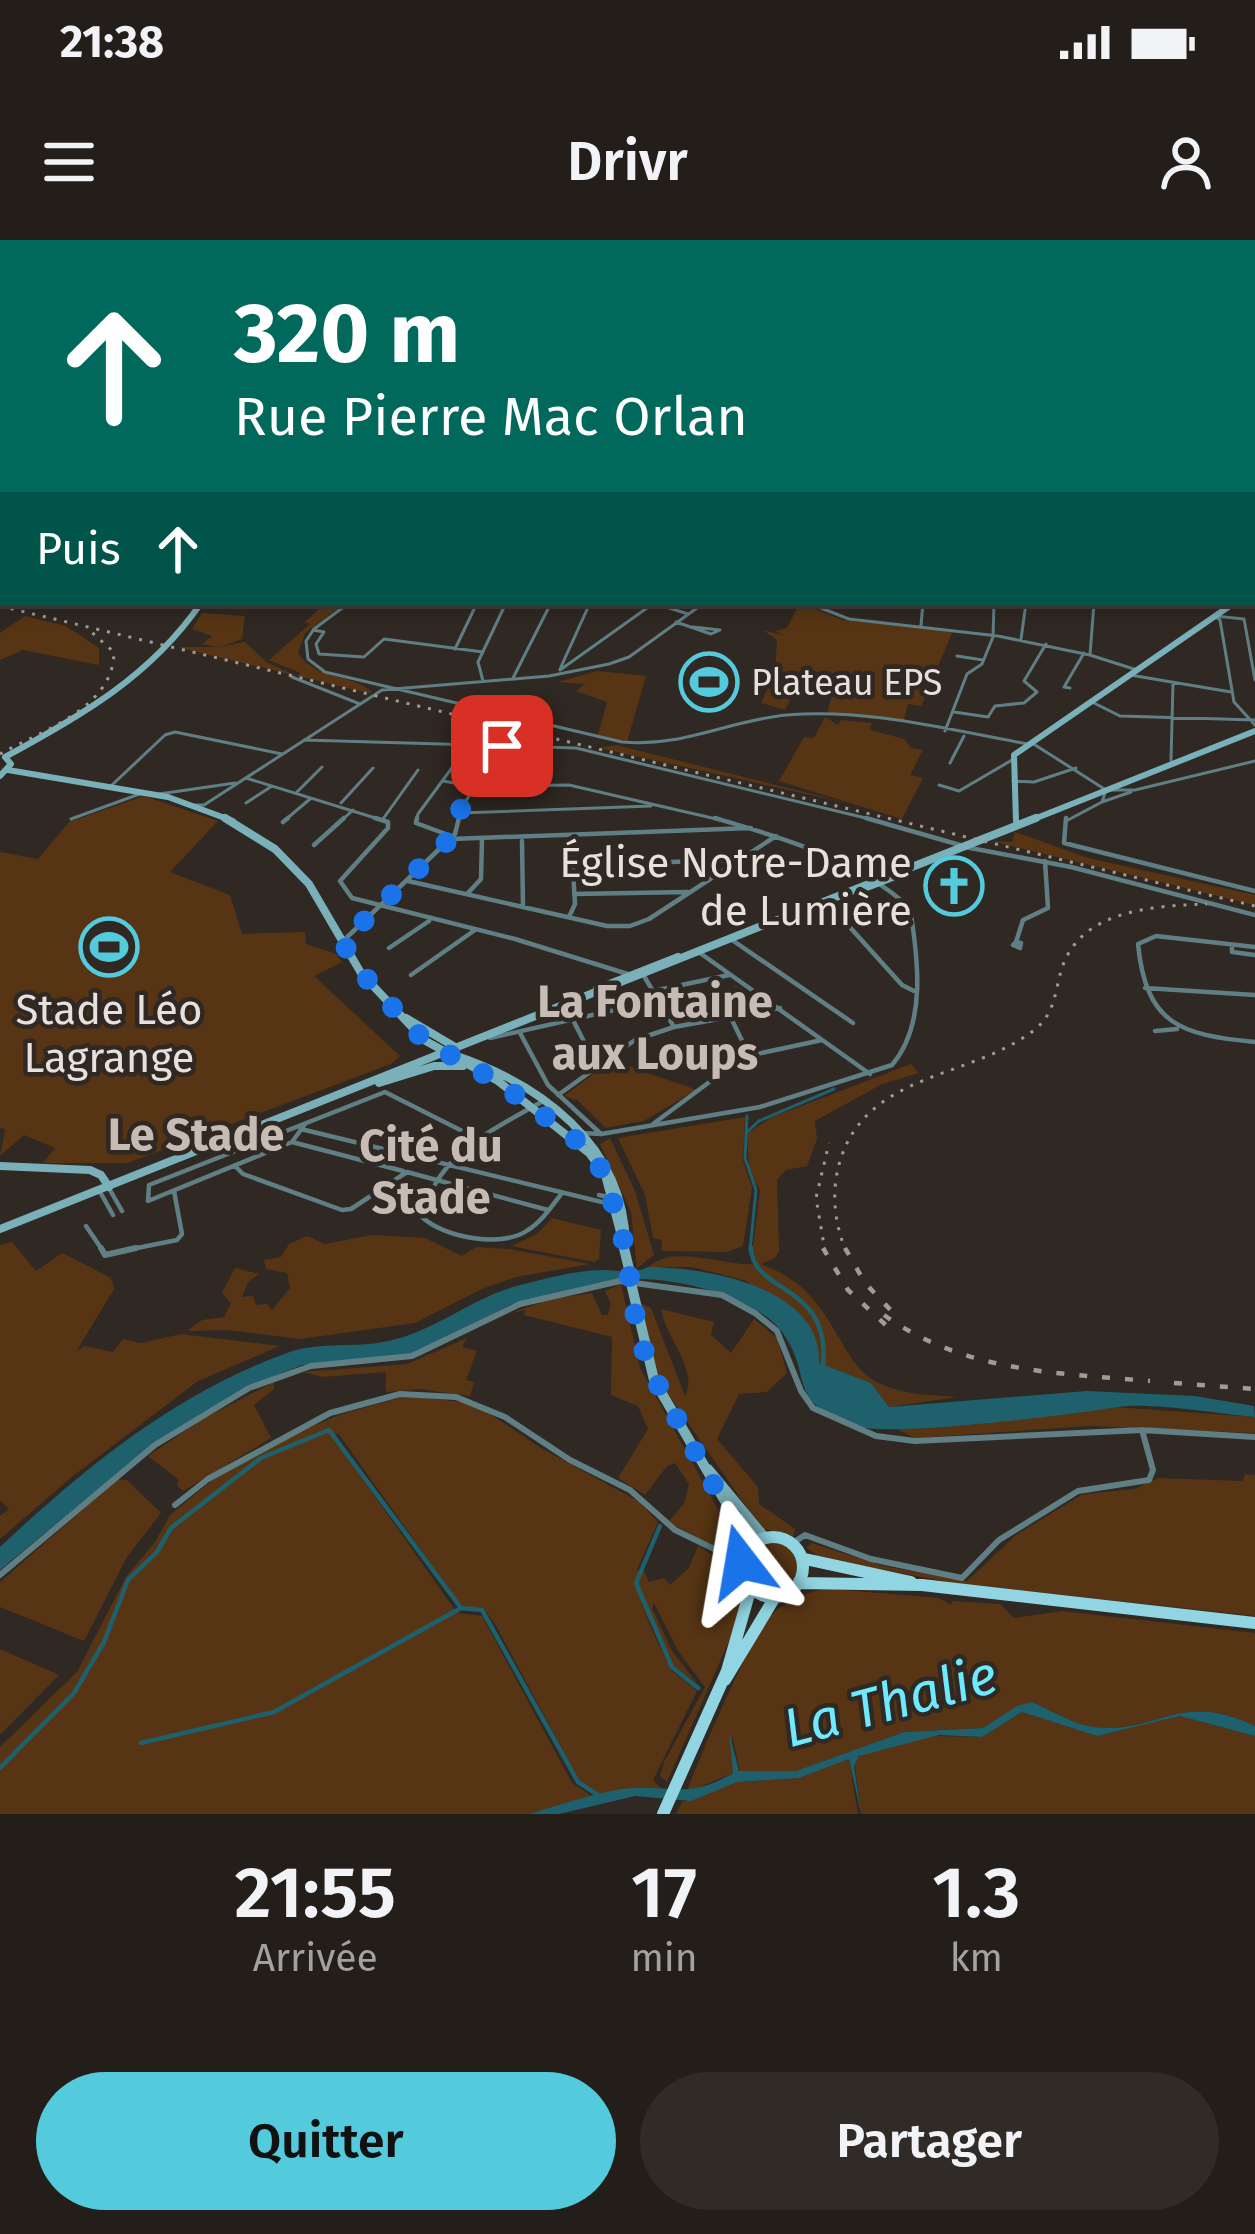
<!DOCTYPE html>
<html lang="fr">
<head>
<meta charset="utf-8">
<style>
  :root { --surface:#241e1a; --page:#302b27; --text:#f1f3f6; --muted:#a3a2a2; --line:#413c39; --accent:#54cadd }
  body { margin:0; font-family:"Fira Sans",sans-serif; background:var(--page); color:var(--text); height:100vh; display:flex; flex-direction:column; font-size:45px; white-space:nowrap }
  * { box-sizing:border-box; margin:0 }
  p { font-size:39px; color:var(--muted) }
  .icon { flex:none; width:66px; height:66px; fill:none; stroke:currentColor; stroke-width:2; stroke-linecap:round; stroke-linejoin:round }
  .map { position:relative; height:1574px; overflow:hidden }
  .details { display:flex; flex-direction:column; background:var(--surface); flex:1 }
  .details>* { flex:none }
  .hud { position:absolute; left:0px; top:0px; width:1257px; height:366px; box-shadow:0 6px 18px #0003,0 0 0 3px var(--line); background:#00695c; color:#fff; overflow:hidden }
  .pin { position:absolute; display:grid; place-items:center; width:102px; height:102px; color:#fff; margin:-51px; border-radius:24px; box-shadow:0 6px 18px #0006 }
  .me { position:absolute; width:132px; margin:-66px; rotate:346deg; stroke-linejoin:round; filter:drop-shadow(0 0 9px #0008) }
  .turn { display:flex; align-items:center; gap:42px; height:252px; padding:0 36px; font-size:54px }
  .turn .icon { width:156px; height:156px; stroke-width:2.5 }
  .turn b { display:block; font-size:84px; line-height:102px }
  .then { display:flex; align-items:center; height:114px; padding:0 36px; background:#0003; gap:24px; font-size:45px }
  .eta { display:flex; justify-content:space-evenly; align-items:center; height:204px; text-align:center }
  .eta b { font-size:72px; font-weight:600; line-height:84px }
  .button { display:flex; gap:24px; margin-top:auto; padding:24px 36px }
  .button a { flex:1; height:138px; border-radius:72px; background:var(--accent); color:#111; font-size:48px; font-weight:600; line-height:138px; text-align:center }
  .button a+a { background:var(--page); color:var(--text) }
  .status { display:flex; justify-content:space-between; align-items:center; height:84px; padding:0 60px; background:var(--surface); direction:ltr }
  .status svg { height:33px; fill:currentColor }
  header { display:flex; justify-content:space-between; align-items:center; height:156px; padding:0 36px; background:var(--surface); font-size:54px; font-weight:600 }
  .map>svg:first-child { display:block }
  .green { fill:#573514 }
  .water { fill:#1e616c }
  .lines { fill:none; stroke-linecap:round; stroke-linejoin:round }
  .stream-far1 { stroke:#1e616c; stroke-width:3 }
  .stream { stroke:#1e616c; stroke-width:4.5 }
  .street-far2 { stroke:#5f7f85; stroke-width:3 }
  .street-far1 { stroke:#5f7f85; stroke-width:4.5 }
  .street { stroke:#5f7f85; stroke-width:6 }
  .secondary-far2 { stroke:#7ab0b9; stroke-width:6 }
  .secondary-far1 { stroke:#7ab0b9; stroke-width:8 }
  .secondary { stroke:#7ab0b9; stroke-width:10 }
  .primary { stroke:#90d5e1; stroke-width:12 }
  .rail-far1 { stroke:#a19b97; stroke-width:3; stroke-dasharray:3 8; stroke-linecap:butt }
  .rail { stroke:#a19b97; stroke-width:4.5; stroke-dasharray:8 15; stroke-linecap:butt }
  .secondary-bridge { stroke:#7ab0b9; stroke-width:10 }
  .route { stroke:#1a73e8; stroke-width:21; stroke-dasharray:0 37.8 }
  .labels { text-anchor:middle; stroke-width:9; stroke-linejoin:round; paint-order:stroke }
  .far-poi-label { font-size:36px; fill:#e6e1dd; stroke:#302822; text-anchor:start }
  .poi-label { font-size:42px; fill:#e6e1dd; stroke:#302822; text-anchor:end }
  .neighbourhood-label { font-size:45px; font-weight:bold; fill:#c7bcb4; stroke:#302822 }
  .near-water-label { font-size:54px; font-style:italic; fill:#6deafe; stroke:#302822 }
</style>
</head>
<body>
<div class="status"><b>21:38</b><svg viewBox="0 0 49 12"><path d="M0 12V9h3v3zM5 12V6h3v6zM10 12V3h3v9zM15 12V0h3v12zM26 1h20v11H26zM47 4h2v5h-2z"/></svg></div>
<header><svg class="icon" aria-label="menu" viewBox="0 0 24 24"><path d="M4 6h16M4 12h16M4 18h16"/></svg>Drivr<svg class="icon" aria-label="person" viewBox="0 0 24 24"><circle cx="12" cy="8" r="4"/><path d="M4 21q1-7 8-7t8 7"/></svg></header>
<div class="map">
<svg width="1255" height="1574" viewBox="0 0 1255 1574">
  <rect width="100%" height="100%" fill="#302822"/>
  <path class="green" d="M345,363L305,393L298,413C315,440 353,434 372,452L369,453L177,407H219L202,404L212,396L192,389L202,373L245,376L242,399L220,407L245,402L266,422L297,436L300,433L269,420L310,384L305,382L320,368L301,364Z
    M800,363L843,380L953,391L921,466L908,464L903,482L827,474L835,443L801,437L785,470L761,463L775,432L777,400L763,390L785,396L775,391L787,388Z
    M25,376L66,386L99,408V425L23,410L0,420V393Z
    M597,431L646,436L627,502L598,495L607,462L576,451L585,444L558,442Z
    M825,477L838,485L841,480L872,483L870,490L904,499L911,508L923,510L910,535L923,538L902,579L779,541L804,497L814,498Z
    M616,505L856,565L599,508Z
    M144,556L218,581L170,632L230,655L242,694L305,692L306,704L336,714L342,722L314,736L400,816L391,824L128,923H43L55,908L24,895L0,916L5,889L0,888V612L38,619L69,582Z
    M1015,592L1088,618L1255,655V665L991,601L1012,602Z
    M734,745L767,766L727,777L677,783L670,767L711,758L709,750L718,748L722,757L737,754Z
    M615,818C639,834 669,838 696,850L644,881L606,888L577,860L564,856Z
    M911,824L919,833L882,844L815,881L817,899L807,926L786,930L777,940L779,1011L775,1018L760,1024C840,1051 833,1125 883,1145C906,1155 933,1155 957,1157L889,1167L871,1143L819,1123L747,1041L692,1027H648C675,1003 723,1027 757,1024L753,1007L760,950L749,931L747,894L770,878Z
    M745,877L743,920L752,948L743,1006L727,1012L661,1011L662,1000L653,998L645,955L618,898Z
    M610,898L635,951L654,1015L637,1028L631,972L600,904Z
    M552,978L601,990L599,1019L594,1022L511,1006L537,994Z
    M372,995L425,998L462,1016L476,1007L509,1009L590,1024L516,1037L482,1049L415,1083L300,1099L227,1090L187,1091L202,1080L224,1077L231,1063L222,1053L235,1028L259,1034L248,1042L242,1057L253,1056L256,1065L267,1064L272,1070L290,1048L287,1033L266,1029L264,1020L281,1017L289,1004L307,996L325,1004Z
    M12,1002L36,1031L62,1013L111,1038L114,1049L76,1112L84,1106L113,1112L123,1099L141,1103L181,1094L280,1106L198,1141L73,1236L0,1299V1276L9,1269L0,1260V1005Z
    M621,1044L640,1128L734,1298L736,1307L730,1314L668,1282L684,1264L689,1244L675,1223L667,1226L645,1255L618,1238L648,1189L638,1166L611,1155L612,1097L524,1075L525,1070L508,1074L551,1059L592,1053L602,1075H608L611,1063L605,1051Z
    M640,1063L651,1068L685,1156C699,1130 666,1099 661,1069L714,1082L711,1095L731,1113L754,1079L777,1098L787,1133L767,1152L739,1154L717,1199L758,1247L759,1264L795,1289L793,1296L761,1288L668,1154L657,1133Z
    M467,1098L462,1107L477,1111L466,1140L474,1142L470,1156L419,1149L386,1152V1132L323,1137L302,1132L407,1124Z
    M274,1142V1149L254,1165L271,1198L195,1244L183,1251L177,1246L179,1240L148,1216L201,1180Z
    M406,1156L462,1162L487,1172L541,1208L638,1261L658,1282L637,1330L644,1331L649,1342L664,1338L670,1345L689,1328L698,1306C725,1321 747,1341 741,1374L667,1542L660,1536L664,1522L705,1447L678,1411L654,1363L652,1368L672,1411L697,1443L674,1426L641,1366L671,1430L697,1451L653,1540L664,1551L626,1549L601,1554L579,1540L495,1384L483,1368L461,1366L338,1193L333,1197L457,1373L482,1376L572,1543L592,1556L529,1574H0V1507L77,1432L126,1337L155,1302L170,1275L210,1242L285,1197L342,1174Z
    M1115,1167L1255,1177V1193L1089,1186L915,1198L897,1189Z
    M1245,1234L1255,1235V1376L954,1343L820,1318L806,1307L812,1303L883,1326L967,1341L1016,1295L1083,1254L1135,1249L1158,1238L1243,1241Z
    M118,1239L127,1240L161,1273L127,1317L84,1401L0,1367V1342Z
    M748 1328a25 25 0 1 1 50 0a25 25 0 1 1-50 0Z
    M830,1349L939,1358L951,1365L952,1361L1000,1364L1014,1378L1062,1371L1255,1393V1486C1179,1449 1157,1495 1095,1487C1074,1485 1051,1470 1032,1462L983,1488L904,1492L796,1531H740L732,1496L733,1533L686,1553C699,1520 754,1385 778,1369C793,1359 812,1349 830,1349Z
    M0,1409L59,1435L0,1495Z
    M1022,1472L1097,1496L1180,1476L1255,1496V1574H861L854,1519L872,1509L935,1496L982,1497Z
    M849,1519L858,1574H676L682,1562L737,1542L799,1538Z"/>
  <path class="water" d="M648,1027C702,1027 823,1046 819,1123L871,1143L889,1167L1087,1151L1195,1156L1254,1166L1255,1177C1218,1174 1152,1162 1118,1167C1076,1174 887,1198 855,1186C783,1160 815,1137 782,1092C754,1054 665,1034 621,1040L510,1065L410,1115L302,1125L242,1149L152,1205L0,1330V1307C84,1228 177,1152 287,1113C322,1100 360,1110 396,1099C438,1088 472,1059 513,1047C540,1040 575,1030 603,1030C620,1030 631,1035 648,1027Z
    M1032,1462C1051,1470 1074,1485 1095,1487C1157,1495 1179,1449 1255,1486V1496L1180,1476L1097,1496L1022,1472L982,1497L939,1495L859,1516L854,1526L861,1574L849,1519L799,1538L737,1542L691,1561L635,1556L559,1574H529C560,1565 591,1554 622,1549C667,1543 688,1561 733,1533L729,1492L739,1531H796L904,1492L983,1488L1017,1466Z"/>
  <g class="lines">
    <path class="stream-far1" d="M224,0L228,3
      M476,2L486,3
      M747,876L745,918L756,950L750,1011
      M746,893L759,881L834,849"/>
    <path class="stream" d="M751,1008C753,1055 832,1043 823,1126
      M660,1286L636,1343L672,1427L698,1448
      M141,1503L274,1472L461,1368
      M0,1528L74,1453L104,1402L128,1340L157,1312L171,1288L261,1218L329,1190L461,1368L482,1370L578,1542L598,1555"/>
    <path class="street-far2" d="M1108,0L1121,3
      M31,3L37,0
      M553,3L557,0
      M349,363L314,389L306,401L308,419L325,432L622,502C681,508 730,480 787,475C868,468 949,490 1028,504
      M654,363L688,374
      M808,363L849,379L998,396L1090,415
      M1094,363L1090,415L1137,430
      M676,382L711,394L720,390L693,387
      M921,385L923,363
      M313,390L324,392L316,404L319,414L364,417L384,399L483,412
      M1021,399L1026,363
      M455,409L477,363
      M957,416L983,420
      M560,429L590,363
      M560,430L654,363
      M1130,435L1231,452
      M292,437L360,464
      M513,438L551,363
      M1255,440L1244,379L1215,376L1220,380L1234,462L1255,485
      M483,441L478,422L506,363
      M1070,448L1064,447L1084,413
      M1092,462L1120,476L1255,480
      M954,472L988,477L995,466L1024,463L1037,452L1024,441L1046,404
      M945,491L967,434L982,424L993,397L994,363
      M304,500L576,508L878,581
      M1032,503L1106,550
      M1171,520L1173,443
      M950,523L964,496
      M246,538L385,581
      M443,541L476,547
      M1013,541L1034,542L1076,528
      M112,545L165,495L175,492L282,514
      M939,545L959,551L1012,520
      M477,546L569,545L725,581
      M1111,550H1135L1255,521
      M297,552L322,527
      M159,554L235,543
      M1102,562L1131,552
      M246,563L272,546
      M341,563L373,528
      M194,565H204L382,450L549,436L609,424L629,417L704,363
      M459,573L651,566
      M418,574L468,506
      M71,579L145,552
      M383,579L418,530
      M284,581L310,559
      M341,581L353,570
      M416,581L418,574
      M458,581L461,568L503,506
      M1066,581L1102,562L1106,550"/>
    <path class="street-far1" d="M375,578L388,582V588L340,641L352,658L515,699L631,735
      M417,578L416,583L451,596
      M866,578L960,605
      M1066,578L1064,603L1255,651
      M283,582L288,578
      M451,599L751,588
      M522,601L523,667
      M314,605L344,578
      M965,607L1071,627L1255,675
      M573,625L735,620
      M408,641L607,686H630L649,679L776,596
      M468,653L481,639L482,599
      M574,654L688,652
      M838,674L902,745L914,751
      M569,677L575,664L571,597
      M732,700L853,783
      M342,702L455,594L459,578
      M1016,702L1023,680L1048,668L1045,621
      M1016,702L1021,703L1020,708L1013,705Z
      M1232,705V712L1255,715
      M1255,707L1156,696L1138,704C1146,785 1181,795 1255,802
      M389,708L429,681
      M700,713L870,834
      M411,735L475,690
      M644,736L674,787
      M1145,748L1255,755
      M653,751L729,735
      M731,778L749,815
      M573,780L598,829
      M1155,791L1177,789
      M520,793L548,845L601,894
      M490,798L659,760
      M558,855L635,800L674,787L780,768
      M543,861C493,890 434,915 423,978C446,998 502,1008 528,990C542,981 552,966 562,953
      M305,884L292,902L148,961L149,945L385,852L480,900
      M653,884L743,817L822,800
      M301,889L610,964
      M581,893L601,894L760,867L892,825C927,784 918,718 910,668C857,619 783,598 715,578
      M292,902L403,931
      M235,926L243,934L342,970L351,969L407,932L548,970
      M99,950L113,975
      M110,950L122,971
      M599,955L612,958
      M86,986L103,1011
      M122,1011L177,1000L182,994L174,951"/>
    <path class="street" d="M101,1008L105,1015L136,1008
      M175,1265L208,1239L330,1173L400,1154L456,1157L505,1177L570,1220L630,1250L675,1290L741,1322
      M791,1304L805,1295L871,1319L962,1338L999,1300L1078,1251L1149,1240L1153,1230L1142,1190
      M0,1335L155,1205L249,1148L311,1126L412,1116L520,1064L620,1041L722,1055L755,1073L777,1091L801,1151L813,1168L876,1196L915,1201L1142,1190L1255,1197"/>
    <path class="secondary-far2" d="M5,517C81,476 151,436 201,363
      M8,530L168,557L233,581
      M0,536L11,524L5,517
      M1097,554L1255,491
      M1016,581L1014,515L1234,363
      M1029,581L1097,554"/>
    <path class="secondary-far1" d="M225,578L275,609L309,644L361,733L424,800L498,841L589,913L605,935L625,1011
      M864,648L900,634
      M765,685L1036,578
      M597,749L678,717
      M406,778L455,807
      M451,814C540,843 624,904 626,1005
      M379,843L434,826H463
      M0,926L90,930L101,935L109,947
      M0,989L764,685"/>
    <path class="secondary" d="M624,1008L629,1029
      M631,1043L654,1140L729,1268L747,1309
      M708,1229L766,1299"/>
    <path class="primary" d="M743 1327a30 30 0 1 1 60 0a30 30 0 1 1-60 0Z
      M805,1319L911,1342
      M801,1343L922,1345L1255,1383
      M725,1440L775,1357
      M663,1574L727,1431L751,1347"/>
    <path class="rail-far1" d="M0,366L1255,666
      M0,514C41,491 114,468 114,412L89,390
      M825,1011L816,958L829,903
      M846,1011C834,982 831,951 840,921C867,832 970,839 1033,791C1057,773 1054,750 1063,725C1084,669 1155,666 1207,664"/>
    <path class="rail" d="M823,1008L848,1050L889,1088
      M845,1008L865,1043L900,1080
      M884,1075C964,1132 1055,1133 1150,1141
      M1174,1143L1255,1149"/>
    <path class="secondary-bridge" d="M629,1029L631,1043"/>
  </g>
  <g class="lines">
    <path class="route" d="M502,506L461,568L455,594L342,702L372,746L424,800L498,842L573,897L595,920L605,935L625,1006L636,1081L649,1128L740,1293L746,1309L741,1322"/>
  </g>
  <defs>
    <g id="stadium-ring" transform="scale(3)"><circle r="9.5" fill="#302822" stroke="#54cadd" stroke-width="1.5"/><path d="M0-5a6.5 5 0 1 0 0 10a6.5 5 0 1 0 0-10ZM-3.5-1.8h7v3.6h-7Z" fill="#54cadd"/></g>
    <g id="church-ring" transform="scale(3)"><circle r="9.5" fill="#302822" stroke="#54cadd" stroke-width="1.5"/><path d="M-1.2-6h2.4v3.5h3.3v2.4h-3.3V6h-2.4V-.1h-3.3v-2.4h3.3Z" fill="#54cadd"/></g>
  </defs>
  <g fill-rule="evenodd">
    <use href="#stadium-ring" x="709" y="442"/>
    <use href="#church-ring" x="954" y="646"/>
    <use href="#stadium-ring" x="109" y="707"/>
  </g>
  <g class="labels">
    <g class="far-poi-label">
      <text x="751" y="455">Plateau EPS</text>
    </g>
    <g class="poi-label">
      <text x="912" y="637">Église Notre-Dame<tspan x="912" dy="48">de Lumière</tspan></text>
      <text x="109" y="784" text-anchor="middle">Stade Léo<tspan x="109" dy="48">Lagrange</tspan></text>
    </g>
    <g class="neighbourhood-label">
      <text x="655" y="777">La Fontaine<tspan x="655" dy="52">aux Loups</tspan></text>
      <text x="196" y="910">Le Stade</text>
      <text x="431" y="921">Cité du<tspan x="431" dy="52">Stade</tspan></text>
    </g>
    <g class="near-water-label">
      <text transform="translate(890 1461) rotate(-15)" y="19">La Thalie</text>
    </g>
  </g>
</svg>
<div class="pin" style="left:502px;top:506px;background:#d93025"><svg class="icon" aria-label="arrive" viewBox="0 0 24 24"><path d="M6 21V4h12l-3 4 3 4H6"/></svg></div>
<svg class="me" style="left:741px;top:1322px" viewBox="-20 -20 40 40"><path d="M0-17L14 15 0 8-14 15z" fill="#1a73e8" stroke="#fff" stroke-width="4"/></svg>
<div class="hud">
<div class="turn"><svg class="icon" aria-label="ahead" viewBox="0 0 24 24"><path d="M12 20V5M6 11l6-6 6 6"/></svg><div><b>320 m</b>Rue Pierre Mac Orlan</div></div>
<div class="then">Puis<svg class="icon" aria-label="ahead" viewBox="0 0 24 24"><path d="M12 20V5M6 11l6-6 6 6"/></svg></div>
</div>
</div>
<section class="details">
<div class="eta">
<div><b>21:55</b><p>Arrivée</p></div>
<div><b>17</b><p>min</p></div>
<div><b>1.3</b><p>km</p></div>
</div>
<div class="button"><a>Quitter</a><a>Partager</a></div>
</section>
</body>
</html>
